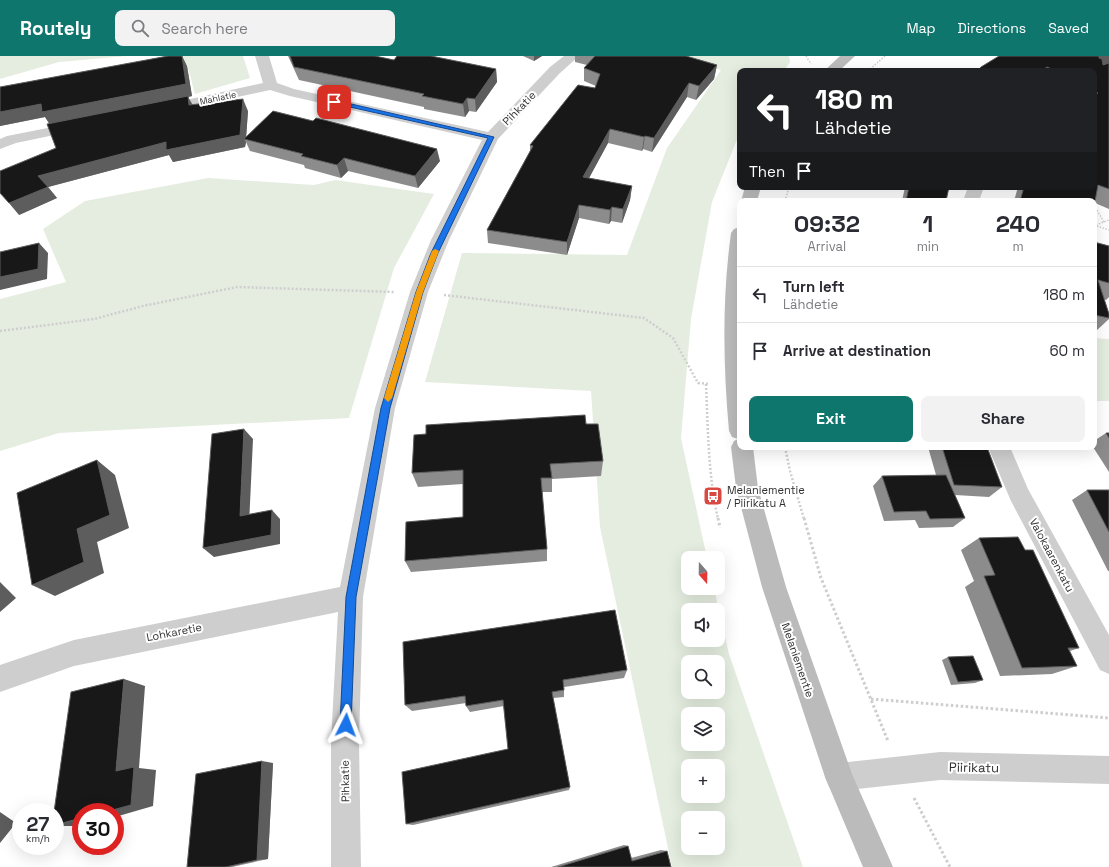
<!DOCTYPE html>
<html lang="en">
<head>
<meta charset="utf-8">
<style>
  :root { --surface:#fff; --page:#f2f2f3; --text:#2b2b33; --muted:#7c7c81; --line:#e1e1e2; --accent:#0f766e }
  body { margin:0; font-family:"Space Grotesk",sans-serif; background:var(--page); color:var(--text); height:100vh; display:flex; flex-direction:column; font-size:15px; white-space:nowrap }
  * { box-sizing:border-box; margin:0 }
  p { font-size:13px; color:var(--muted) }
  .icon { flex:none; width:22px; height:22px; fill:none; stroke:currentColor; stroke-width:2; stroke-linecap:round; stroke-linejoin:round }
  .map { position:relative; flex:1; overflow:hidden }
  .drawer { position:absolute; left:737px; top:142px; width:360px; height:252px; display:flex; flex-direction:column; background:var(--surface); border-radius:8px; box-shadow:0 4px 16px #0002 }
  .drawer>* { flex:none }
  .guide { position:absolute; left:737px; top:12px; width:360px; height:122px; border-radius:8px; box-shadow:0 4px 16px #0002; background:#202124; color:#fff; overflow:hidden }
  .needle { width:26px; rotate:160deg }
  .tools { position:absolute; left:681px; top:495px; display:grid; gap:8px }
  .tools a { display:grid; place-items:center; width:44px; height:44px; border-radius:8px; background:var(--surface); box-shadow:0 4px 16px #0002; font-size:20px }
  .speed { position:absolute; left:12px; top:747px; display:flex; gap:8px; font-size:20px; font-weight:700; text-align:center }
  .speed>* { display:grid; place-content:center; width:52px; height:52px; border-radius:50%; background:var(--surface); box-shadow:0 4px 16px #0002; line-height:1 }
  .speed small { font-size:10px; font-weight:400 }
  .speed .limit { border:6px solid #d22; background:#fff; color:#111 }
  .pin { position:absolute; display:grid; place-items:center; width:34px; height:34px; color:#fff; margin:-17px; border-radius:8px; box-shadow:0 2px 6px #0006 }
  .me { position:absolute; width:44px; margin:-22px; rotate:3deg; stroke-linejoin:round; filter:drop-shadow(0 0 3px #0008) }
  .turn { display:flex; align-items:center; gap:14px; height:84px; padding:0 12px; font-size:18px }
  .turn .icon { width:52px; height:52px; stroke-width:2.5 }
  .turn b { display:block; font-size:28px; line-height:34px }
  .then { display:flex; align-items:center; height:38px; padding:0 12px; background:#0003; gap:8px; font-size:15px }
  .eta { display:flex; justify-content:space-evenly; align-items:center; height:68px; text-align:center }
  .eta b { font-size:24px; font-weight:700; line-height:28px }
  .cta { display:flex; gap:8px; margin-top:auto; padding:8px 12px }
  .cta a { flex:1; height:46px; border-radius:8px; background:var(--accent); color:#fff; font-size:16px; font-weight:700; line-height:46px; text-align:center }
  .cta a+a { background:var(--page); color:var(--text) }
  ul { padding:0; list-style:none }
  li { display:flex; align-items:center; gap:12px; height:56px; padding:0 12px; border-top:1px solid var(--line) }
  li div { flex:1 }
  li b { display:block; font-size:15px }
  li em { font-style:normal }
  header { display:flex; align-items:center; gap:24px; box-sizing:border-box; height:56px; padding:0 20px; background:var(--accent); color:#fff }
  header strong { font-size:19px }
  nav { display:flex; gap:22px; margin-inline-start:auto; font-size:14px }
  .search { width:280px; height:36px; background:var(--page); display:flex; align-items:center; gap:10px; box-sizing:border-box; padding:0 14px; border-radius:8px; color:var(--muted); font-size:15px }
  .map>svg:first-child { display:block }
  .green { fill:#e5ede0; fill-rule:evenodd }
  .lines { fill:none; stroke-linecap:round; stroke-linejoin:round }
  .path-far2 { stroke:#cecece; stroke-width:1.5; stroke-dasharray:1.5 1.5; stroke-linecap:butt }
  .path-far1 { stroke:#cecece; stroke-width:2.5; stroke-dasharray:2 2; stroke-linecap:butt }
  .path { stroke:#cecece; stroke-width:3; stroke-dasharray:2.5 2.5; stroke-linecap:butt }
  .street { fill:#cecece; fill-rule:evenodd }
  .secondary { fill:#bbb; fill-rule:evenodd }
  .wall { fill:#8c8c8c }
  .shaded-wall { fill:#5d5d5d }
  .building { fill:#181818; stroke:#5d5d5d }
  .route { fill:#1a73e8; stroke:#114b97 }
  .slow { fill:#f59e0b }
  .labels { text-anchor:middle; stroke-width:4; stroke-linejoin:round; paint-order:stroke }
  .far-street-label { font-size:9px; fill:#313131; stroke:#fff }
  .street-label { font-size:11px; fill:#313131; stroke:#fff }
  .poi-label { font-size:11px; fill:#313131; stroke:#fff; text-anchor:start }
  .near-street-label { font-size:13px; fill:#313131; stroke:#fff }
</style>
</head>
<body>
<header>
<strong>Routely</strong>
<div class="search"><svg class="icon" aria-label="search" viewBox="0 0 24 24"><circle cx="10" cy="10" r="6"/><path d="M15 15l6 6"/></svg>Search here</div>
<nav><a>Map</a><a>Directions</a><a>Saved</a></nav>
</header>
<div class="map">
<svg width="1109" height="811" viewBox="0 0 1109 811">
  <rect width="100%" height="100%" fill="#fff"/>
  <path class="green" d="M0,0H127L59,6L0,23Z
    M168,0H243L250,22L195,38L187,8Z
    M673,0H789L790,6L784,15H740V76L712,146L691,263L681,382L707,502H688V532H714L729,598L803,811H672L600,471L591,335L425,326L462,197L627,199L667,92L721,14ZM688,554H718V584H688ZM688,606H718V636H688ZM688,658H718V688H688ZM688,710H718V740H688ZM688,762H718V792H688Z
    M208,122L314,129L335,124L434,138L394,212L349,362L59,377L0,395V243L66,226L43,173L85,145Z
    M1094,282L1109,283V345H1094Z"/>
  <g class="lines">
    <path class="path-far2" d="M806,0L811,8
      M868,15L885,0
      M785,145L789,131
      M1094,149L1104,166
      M1094,169L1109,174
      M1096,169L1109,164"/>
    <path class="path-far1" d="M444,239L644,262L673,282L698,327L710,328
      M0,275L94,263L143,250L237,231L394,236
      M706,328C708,373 708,418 718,463
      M785,391L790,415L804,463"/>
    <path class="path" d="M718,462L720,472
      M804,462L821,522L888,685
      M871,643L1109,662
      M914,742L950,811"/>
    <path class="street" d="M255,0H269L277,27L294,33L488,76L550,11L564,0H579L560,17L498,83L449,184L428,236L395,352L363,541L359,685L361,811H331V685L338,556L74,610L0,636V609L74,584L340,531L375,352L410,236L431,184L482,84L290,40L270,34L163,57L158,56L156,53L158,50L163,49L263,27Z
      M78,66L83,67L85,70L83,73L16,87L0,93V83L7,80Z
      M968,131H984L979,145H963Z
      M988,391H1010L1028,433L1109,579V618L1100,614L1011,445Z
      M940,696L1109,700V728L940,724L839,735L829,731L825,721L829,711L839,707Z"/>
    <path class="secondary" d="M840,0H855L839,15H824Z
      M745,131H761L757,145H741Z
      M740,171V391H753L758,432L786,531L852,718L893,811H863L825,721L762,531L736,432L731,391L734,385L738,383L732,381L729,375C723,308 722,243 731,177L734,173Z"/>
  </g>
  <path class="wall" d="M168,0H182L187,10L192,40L188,41L192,49L248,55L246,81L440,105L418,132L348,115L341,122L305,112L304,109L250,95L246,86L245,91L173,106L169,99L48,131L57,142L19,159L56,92L50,68L45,61L0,70V31Z
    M288,0H375L394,4L496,13L497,26L476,56L469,55L465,61L424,53V51L299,24Z
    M523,0H542L534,5Z
    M575,0H686L717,9L714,23L696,44L687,41L652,96L643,93L642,95L608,87L589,122L632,130L630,144L622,167L611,165L609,168L579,162L567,199L488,187L487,174L530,95V89L595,32L596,30L584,25V12L587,9L575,6Z
    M1109,0V153L1095,147L1094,145H1014L1018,131H1094V15H977Z
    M905,131H949L946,145H902Z
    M1094,186L1109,190V241L1106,244L1104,243L1109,258V263L1096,275H1094Z
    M586,368L603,405L601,420L552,423V436H542L547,493V505L411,516L405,505L463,461V428L418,431L412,417Z
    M1106,377H1109V416L1093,391H1094V385Z
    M928,391H987L1002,431L989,441L955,439L965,462L953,471L919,472L915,464L884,465L873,430L882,420L936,419Z
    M1087,434H1109V515H1108L1072,444Z
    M979,482L1025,494L1079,592L1070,595L1077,610L1052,618L1000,620L965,531L974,525L961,494Z
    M948,601L983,624L975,627L951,629L942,604Z
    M627,614L624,622L564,631V641L553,642L570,731L569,734L413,769L406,768L508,693L504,650L470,656L466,650V647L412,655L405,649Z
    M273,707L268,803L232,811H187Z
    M624,789L628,790L631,802L661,794L667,795L671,811H551Z"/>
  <path class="shaded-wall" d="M182,0L187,10L192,40L188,41L194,51L50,69L45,61L0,70V56Z
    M534,0H542L534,5Z
    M1099,0H1109V8L1089,14Z
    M717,9L714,23L696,44L699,30Z
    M1047,11L1045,15H1041Z
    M496,13L497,26L476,56L475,43Z
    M689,27L687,41L652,96L654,82Z
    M467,42L469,55L465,61L463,48Z
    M243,43L248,55L246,83H244L246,86L245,91L173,106L169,99L48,131L57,142L19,159L9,147L38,120Z
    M610,73L608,87L582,135L583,121Z
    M645,80L643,93L642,95L644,81Z
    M437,93L440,105L418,132L415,120Z
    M344,102L348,115L341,122L337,109Z
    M632,130L630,144L622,167L623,153Z
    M579,149V162L567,199V186Z
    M612,151L611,165L609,168L610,154Z
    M39,187L48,197L47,223L0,234V221Z
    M244,373L253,383L249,469L240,460Z
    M97,404L115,419L129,472L97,486L104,517L55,540L32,529L77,473Z
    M272,454L280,463V488L214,501L203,492Z
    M0,526L16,542L0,556Z
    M124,623L145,630L139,712L156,714L153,750L115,761V756H105L116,715Z
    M262,705L273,707L268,803L257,804Z
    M0,756L16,767L0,787Z
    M81,762V770H55V769Z"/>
  <path class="building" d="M168,0H182L186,28L42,56L41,48L0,56V31Z
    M290,0H375L394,4L397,0H431L496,13L475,43L467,42L463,48L422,40L424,38L294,11Z
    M595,0H686L717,9L699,30L689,27L654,82L645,80L644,81L610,73L583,121L632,130L623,153L612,151L610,154L579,149L567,186L487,174L533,90L530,89L578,29L595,32L600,18L584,12Z
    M999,0H1099V2L1102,3L1103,9L1109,7V133L1098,129L1094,151V145H1020L1024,131H1094V41L1098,37L1094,36V15H1056L1047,11L1041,15H977L981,11Z
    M188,40L189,49L243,43L240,79L166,94V86L38,120L48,131L9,147L0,137V115L56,92L47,68Z
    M273,55L313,65L316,62L437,93L415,120L344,102L337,109L301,100L303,98L244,83Z
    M909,131H949L946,145H906Z
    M1094,186L1109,190V227L1098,224L1109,258V262L1094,259Z
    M39,187L38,213L0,221V196Z
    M585,359L586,368H598L603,405L550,408L552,422H541L547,493L405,505L406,466L463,461V414L412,417L414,379L426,378V369Z
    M244,373L240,460L272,454L271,479L203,492L212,378Z
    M1106,377H1109V382Z
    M942,391H987L1002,431L954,429Z
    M97,404L110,459L77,473L84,506L32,529L17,437Z
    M946,419L965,462L930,463L926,455L894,456L882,420Z
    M1087,434H1109V476Z
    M1018,481L1025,494H1033L1079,592H1068L1077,610L1022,612L984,520L995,519L979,482Z
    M615,554L627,614L563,624L564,634L552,636L570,731L406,768L402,716L508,693L503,644L466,650L465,640L405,649L403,586Z
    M973,600L983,624L958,626L948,601Z
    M124,623L116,715L134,711L131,749L105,756H81V762L55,769V756H54L71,636Z
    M262,705L257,804L226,811H187L196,718Z
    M628,790L632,805L667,795L671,811H558Z"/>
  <path class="route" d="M334,44L494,81L438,197L423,236L390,352L356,541L351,669L350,673L346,674L342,673L340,669L346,541L381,352L416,236L431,197L488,82L332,47V45Z"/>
  <path class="slow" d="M435,193L439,195L423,236L392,342L388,346L384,342L416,236L432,195Z"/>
  <defs>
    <g id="bus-square" transform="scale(1)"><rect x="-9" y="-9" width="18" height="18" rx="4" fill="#d94942" stroke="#fff"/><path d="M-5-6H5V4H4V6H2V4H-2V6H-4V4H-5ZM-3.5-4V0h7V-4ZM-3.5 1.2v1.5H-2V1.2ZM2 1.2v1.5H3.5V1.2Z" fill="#fff"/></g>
  </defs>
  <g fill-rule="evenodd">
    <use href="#bus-square" x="713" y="440"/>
  </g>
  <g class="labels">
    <g class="far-street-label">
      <text transform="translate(218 42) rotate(-12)" y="3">Mahlatie</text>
    </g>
    <g class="street-label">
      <text transform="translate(519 52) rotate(-46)" y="4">Pihkatie</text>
      <text transform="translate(1052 499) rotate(62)" y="4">Valokaarenkatu</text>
      <text transform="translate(174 576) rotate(-11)" y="4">Lohkaretie</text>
      <text transform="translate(798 604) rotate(71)" y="4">Melaniementie</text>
      <text transform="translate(345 725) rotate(-91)" y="4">Pihkatie</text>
    </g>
    <g class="poi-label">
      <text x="727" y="438">Melaniementie<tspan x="727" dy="13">/ Piirikatu A</tspan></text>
    </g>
    <g class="near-street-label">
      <text transform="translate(974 711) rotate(1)" y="5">Piirikatu</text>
    </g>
  </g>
</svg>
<div class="tools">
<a><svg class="needle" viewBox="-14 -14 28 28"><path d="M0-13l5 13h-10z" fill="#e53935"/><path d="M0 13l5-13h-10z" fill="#7c7c81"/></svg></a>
<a><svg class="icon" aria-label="sound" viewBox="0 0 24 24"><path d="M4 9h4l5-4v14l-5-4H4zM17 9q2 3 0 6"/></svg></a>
<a><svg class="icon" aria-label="search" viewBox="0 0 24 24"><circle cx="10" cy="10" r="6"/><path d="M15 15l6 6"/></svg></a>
<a><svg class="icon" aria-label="layers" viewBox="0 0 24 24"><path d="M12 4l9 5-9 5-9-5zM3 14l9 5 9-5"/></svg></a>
<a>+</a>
<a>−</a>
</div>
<div class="speed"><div>27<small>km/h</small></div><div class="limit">30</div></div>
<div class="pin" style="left:334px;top:46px;background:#d93025"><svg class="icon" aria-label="arrive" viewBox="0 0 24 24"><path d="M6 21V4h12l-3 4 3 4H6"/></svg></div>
<svg class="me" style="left:346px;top:669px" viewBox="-20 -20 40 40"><path d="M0-17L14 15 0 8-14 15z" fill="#1a73e8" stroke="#fff" stroke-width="4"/></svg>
<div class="guide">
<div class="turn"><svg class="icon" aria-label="left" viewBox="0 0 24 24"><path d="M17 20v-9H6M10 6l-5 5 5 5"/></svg><div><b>180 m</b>Lähdetie</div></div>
<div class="then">Then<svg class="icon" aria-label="arrive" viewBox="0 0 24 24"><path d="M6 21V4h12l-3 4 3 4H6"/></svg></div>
</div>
<section class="drawer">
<div class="eta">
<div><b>09:32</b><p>Arrival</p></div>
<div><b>1</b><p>min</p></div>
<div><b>240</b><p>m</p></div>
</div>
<ul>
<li><svg class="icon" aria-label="left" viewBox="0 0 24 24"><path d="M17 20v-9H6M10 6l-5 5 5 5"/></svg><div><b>Turn left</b><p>Lähdetie</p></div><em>180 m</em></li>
<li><svg class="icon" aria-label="arrive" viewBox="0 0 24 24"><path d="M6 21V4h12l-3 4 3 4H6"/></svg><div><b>Arrive at destination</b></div><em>60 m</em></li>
</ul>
<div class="cta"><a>Exit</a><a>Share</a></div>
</section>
</div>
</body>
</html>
